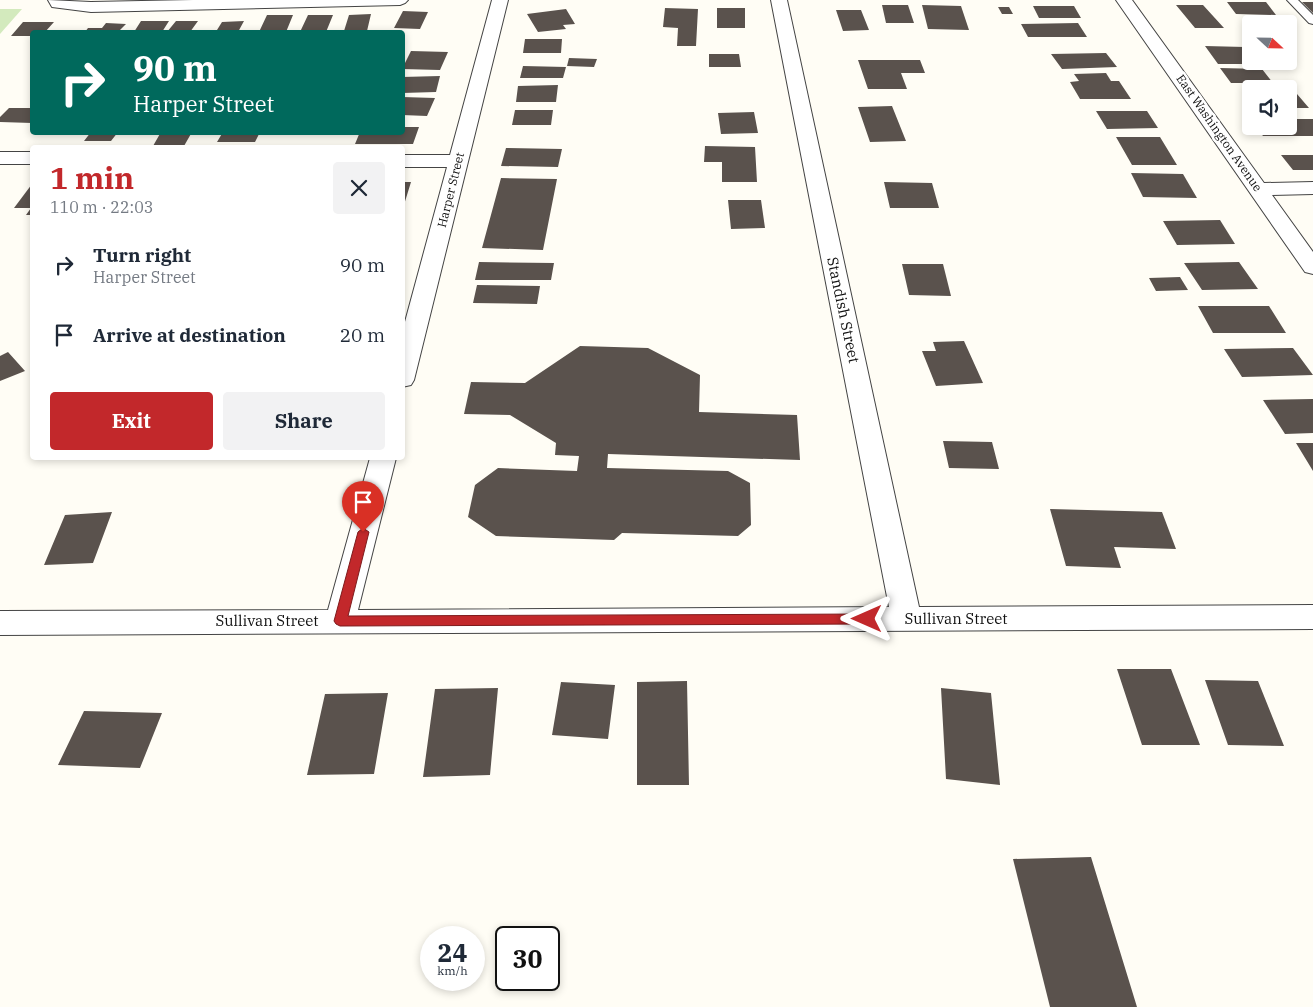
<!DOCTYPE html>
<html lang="en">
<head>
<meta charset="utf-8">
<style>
  :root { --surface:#fff; --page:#f2f2f3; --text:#1f2937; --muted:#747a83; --accent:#c2282b }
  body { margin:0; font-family:"IBM Plex Serif",serif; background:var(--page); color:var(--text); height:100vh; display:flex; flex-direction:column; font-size:19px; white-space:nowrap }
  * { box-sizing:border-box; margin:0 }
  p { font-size:16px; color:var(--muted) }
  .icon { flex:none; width:28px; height:28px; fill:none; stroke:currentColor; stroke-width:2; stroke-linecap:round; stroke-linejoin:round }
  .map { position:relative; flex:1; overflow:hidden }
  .side { position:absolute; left:30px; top:145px; width:375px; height:315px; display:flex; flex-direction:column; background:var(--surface); border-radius:5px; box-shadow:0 2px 8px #0003 }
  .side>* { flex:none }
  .hud { position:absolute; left:30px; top:30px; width:375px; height:105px; border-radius:5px; box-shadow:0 2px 8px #0003; background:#00695c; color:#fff; overflow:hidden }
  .needle { width:32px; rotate:112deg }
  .fabs { position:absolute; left:1242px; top:15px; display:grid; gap:10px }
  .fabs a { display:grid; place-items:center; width:55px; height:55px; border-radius:5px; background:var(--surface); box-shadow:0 2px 8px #0003; font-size:25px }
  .speed { position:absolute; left:420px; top:926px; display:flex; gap:10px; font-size:25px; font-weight:700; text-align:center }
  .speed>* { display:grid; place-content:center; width:65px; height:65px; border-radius:50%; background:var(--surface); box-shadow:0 2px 8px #0003; line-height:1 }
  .speed small { font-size:12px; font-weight:400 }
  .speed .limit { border:2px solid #111; border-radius:8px; background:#fff; color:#111 }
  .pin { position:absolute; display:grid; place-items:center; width:42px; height:42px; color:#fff; margin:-51px -21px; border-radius:50% 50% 50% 0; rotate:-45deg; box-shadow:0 0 5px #0007 }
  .pin .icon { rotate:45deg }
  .me { position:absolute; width:55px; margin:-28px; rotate:270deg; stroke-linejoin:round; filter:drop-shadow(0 0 4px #0008) }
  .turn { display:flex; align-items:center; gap:18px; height:105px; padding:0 20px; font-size:22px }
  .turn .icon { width:65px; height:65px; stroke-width:2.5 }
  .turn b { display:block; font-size:35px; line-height:42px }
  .round { display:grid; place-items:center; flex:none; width:52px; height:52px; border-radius:5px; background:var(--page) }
  .overview { display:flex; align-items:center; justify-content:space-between; height:85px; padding:0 20px }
  h1 { font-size:30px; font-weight:700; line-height:38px; color:var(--accent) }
  .action { display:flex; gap:10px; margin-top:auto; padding:10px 20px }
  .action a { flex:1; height:58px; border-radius:5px; background:var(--accent); color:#fff; font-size:20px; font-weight:700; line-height:58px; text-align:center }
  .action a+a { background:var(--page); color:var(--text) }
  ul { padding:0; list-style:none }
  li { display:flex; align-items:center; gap:15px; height:70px; padding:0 20px }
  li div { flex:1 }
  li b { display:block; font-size:19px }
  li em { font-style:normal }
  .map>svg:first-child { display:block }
  .green { fill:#d3eabd }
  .building { fill:#5a524d }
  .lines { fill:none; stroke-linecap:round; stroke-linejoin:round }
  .lane-casing { stroke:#444; stroke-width:2 }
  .street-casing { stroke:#444; stroke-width:2 }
  .lane { fill:#fff; fill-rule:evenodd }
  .street { fill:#fff; fill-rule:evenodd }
  .route { fill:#c2282b; stroke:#7e1a1c }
  .labels { text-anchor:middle; stroke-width:5; stroke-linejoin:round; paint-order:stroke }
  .far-street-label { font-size:12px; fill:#111; stroke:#fff }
  .street-label { font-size:15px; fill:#111; stroke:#fff }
</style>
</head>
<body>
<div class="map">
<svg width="1313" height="1007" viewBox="0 0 1313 1007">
  <rect width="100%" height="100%" fill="#fffdf5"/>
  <path class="green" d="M0,9H22L0,34Z"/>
  <path class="building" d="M1227,2H1266L1276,15L1236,14Z
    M1302,2H1313V13Z
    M882,5H908L914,23H886Z
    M922,5L961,6L969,30L928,29Z
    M1176,5H1203L1224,28H1195Z
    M1033,6H1074L1081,18H1039Z
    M998,7H1009L1013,14H1002Z
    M665,8L698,9L696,46H677L678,28L663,27Z
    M717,8H745V28H717Z
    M566,9L575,24L563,25L566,29L538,32L527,14Z
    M836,10H861L869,30L843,31Z
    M403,11L428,12L420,29L394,28Z
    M371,14L367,31H344L349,15Z
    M267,15H293L286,32H259Z
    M308,15H333L326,32H300Z
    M141,21H169L162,32H134Z
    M176,21H198L190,32H167Z
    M244,21L238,32H204L205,30H217L222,22Z
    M23,22H54L45,32H32V36H11Z
    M106,23L126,24L118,32H85L88,28H102Z
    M1078,23L1087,37H1028L1021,24Z
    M525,39H562L561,53H523Z
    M1205,46L1245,47L1251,54V61H1257L1259,64H1218Z
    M411,51L448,52L440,70L402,69Z
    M1106,53L1117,67L1062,69L1051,54Z
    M709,54H739L741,67H709Z
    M569,58L597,59L594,67L567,66Z
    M858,60H920L925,73H901L907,89H868Z
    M523,66L566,67L563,78H520Z
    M1220,68L1262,69L1273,83H1231Z
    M1106,73L1111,81H1119L1131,99H1080L1070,82L1079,81L1074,74Z
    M440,76L436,92L402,93V77Z
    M558,85L556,102H516L518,86Z
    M1289,94H1297L1309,108H1289Z
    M402,97L435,98L427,116L402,115Z
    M892,106L906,141L870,142L858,107Z
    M9,108H32V123L0,122V117Z
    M515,110H553L551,125H512Z
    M1096,111H1147L1158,128L1107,129Z
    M754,112L758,133L721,134L718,113Z
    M1289,119H1313V136H1263L1255,126H1289Z
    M402,127H419L413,144H355L360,132H402Z
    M91,132H118L111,141H84Z
    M161,132H192L184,146H153Z
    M223,132H260L255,142H217Z
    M1116,137H1160L1177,165H1132Z
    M705,146L755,147L757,182H722V162H704Z
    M506,148L562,149L558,167L501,166Z
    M1281,155H1313V170H1293Z
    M1131,173L1183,174L1197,198L1143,197Z
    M501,178L557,179L543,250L482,248Z
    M402,182H411L403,208H402Z
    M884,182L932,183L939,208H890Z
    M32,184V215H26L31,208H14Z
    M728,200H761L765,228L731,229Z
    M1220,220L1235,244L1177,245L1163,221Z
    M479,262L554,263L551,280H475Z
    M1239,262L1258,289L1202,290L1184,263Z
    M902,264H943L951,296L909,295Z
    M1180,277L1188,290L1156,291L1149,278Z
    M477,285L540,286L537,304L473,303Z
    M1198,306H1269L1286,333H1213Z
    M964,341L983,383L936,386L922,351H936L933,342Z
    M580,346L648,348L700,375L699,412L797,415L800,460L608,454L607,468L728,471L750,483L751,525L738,536L622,533L614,540L496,536L468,517L475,485L498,468L577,471L579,456L555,455L556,443L510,415L464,414L471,382L525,383Z
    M1293,348L1313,375L1242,377L1224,349Z
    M8,352L25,371L0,381V356Z
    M1313,399V433L1285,434L1263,400Z
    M943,441L992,442L999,469L949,468Z
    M1296,443H1313V471Z
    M1050,509L1162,512L1176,549L1114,547L1121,568L1066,566Z
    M112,512L93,563L44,565L65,515Z
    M1117,669H1171L1200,745H1142Z
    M1205,680L1258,681L1284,746L1228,745Z
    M687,681L689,785H637V682Z
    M561,682L615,685L608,739L552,735Z
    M498,688L490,775L423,777L435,689Z
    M941,688L991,693L1000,785L946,779Z
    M388,693L374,774L307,775L325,694Z
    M84,711L162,713L140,768L58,765Z
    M1091,857L1137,1007H1050L1013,859Z"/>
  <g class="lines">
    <g class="lane-casing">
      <path id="lane" d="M1287,0H1298L1313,15V24L1309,23Z"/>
    </g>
    <g class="street-casing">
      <path id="street" d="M48,0L91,2L193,0H408L405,3L400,5L91,12L52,7Z
        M492,0H508L414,380L411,385L402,387V333L447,167H402V155H450Z
        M771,0H787L919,607L1313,605V629L0,635V611L328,610L370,458H396L358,610L889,607Z
        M1116,0H1132L1264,183L1313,182V194L1272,195L1313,252V274L1305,272Z
        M0,152H32V164H0Z"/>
    </g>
    <use href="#lane" class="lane"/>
    <use href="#street" class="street"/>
  </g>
  <path class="route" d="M363,528L369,532L348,616L867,614L872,616L874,619L872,623L867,624L340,626L336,624L334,621L358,532Z"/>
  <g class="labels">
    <g class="far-street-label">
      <text transform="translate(1219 133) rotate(55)" y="4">East Washington Avenue</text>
      <text transform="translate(451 190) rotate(-76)" y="4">Harper Street</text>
    </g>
    <g class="street-label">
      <text transform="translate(843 310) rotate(78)" y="5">Standish Street</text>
      <text x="956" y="624">Sullivan Street</text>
      <text x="267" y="626">Sullivan Street</text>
    </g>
  </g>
</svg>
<div class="fabs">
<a><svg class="needle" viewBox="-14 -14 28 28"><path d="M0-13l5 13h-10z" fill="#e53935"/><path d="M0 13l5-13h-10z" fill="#747a83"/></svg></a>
<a><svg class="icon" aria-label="sound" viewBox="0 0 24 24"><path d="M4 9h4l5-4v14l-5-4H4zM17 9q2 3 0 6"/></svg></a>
</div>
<div class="speed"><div>24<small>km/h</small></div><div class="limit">30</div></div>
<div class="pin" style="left:363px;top:532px;background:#d93025"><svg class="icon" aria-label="arrive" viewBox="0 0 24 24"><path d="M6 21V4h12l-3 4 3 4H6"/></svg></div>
<svg class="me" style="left:867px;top:619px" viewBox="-20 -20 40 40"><path d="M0-17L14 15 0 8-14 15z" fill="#c2282b" stroke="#fff" stroke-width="4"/></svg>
<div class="hud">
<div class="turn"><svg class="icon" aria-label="right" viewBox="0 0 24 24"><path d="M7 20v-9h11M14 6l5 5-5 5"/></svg><div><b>90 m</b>Harper Street</div></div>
</div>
<section class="side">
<div class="overview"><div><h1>1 min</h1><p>110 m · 22:03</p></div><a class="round"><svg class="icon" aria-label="close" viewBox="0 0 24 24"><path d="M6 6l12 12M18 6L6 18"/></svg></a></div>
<ul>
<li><svg class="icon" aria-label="right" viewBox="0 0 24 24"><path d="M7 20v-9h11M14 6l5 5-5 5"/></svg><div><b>Turn right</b><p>Harper Street</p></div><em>90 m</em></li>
<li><svg class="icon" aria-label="arrive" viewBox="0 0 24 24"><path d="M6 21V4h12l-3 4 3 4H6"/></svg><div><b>Arrive at destination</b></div><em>20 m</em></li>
</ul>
<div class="action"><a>Exit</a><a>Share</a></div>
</section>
</div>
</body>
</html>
